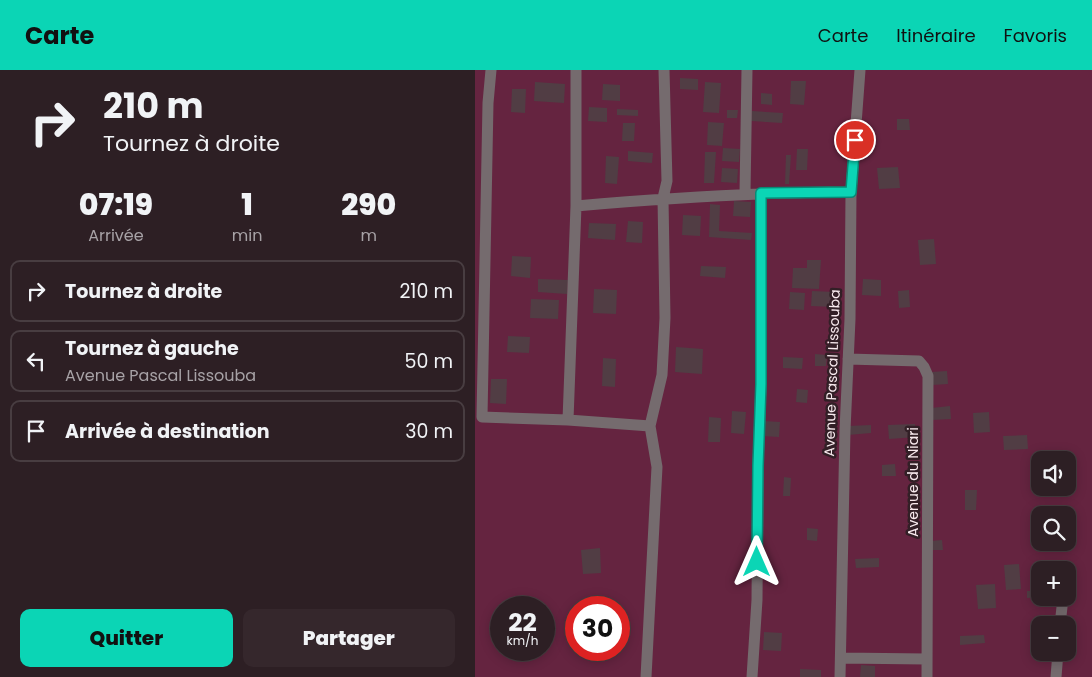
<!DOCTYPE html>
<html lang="fr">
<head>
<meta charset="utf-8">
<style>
  :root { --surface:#2d1f24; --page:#35272c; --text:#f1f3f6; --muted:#a7a2a6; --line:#483d41; --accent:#0bd5b5 }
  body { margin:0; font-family:Poppins,sans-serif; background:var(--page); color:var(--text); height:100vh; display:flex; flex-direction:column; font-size:19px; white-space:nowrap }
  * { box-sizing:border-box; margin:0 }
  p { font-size:16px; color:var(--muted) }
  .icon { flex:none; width:28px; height:28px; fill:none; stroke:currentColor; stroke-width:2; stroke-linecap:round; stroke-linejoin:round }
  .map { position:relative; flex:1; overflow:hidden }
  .panel { display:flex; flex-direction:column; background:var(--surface); width:475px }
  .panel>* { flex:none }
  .top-card { background:#2d1f24; color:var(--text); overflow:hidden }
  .fabs { position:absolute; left:556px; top:381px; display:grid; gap:10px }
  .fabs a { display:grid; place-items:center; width:45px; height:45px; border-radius:10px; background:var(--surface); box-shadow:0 2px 12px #0003,0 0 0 1px var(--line); font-size:25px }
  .speed { position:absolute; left:15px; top:526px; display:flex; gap:10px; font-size:25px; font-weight:700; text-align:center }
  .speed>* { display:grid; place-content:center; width:65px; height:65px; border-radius:50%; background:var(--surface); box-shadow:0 2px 12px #0003,0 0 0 1px var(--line); line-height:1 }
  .speed small { font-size:12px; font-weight:400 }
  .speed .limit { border:8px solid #d22; background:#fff; color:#111 }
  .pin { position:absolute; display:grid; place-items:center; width:42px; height:42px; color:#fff; margin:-21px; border:2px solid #fff; border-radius:50%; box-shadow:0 1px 5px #0007 }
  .me { position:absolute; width:55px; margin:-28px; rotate:0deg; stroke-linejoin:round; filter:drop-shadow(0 0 4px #0008) }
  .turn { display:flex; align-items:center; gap:18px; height:105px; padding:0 20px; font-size:22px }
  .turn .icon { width:65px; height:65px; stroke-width:2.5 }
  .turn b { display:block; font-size:35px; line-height:42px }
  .eta { display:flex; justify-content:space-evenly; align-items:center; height:85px; text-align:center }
  .eta b { font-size:30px; font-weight:800; line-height:35px }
  .button { display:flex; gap:10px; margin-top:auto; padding:10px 20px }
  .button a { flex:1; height:58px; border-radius:10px; background:var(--accent); color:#111; font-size:20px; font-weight:800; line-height:58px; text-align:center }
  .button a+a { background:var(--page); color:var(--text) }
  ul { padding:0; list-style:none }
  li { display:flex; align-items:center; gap:15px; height:62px; margin:0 10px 8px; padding:0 10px; border:2px solid var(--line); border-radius:10px }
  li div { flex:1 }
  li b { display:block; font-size:19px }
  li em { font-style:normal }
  header { display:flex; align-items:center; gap:30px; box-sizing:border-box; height:70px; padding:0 25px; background:var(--accent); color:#111 }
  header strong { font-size:24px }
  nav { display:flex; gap:28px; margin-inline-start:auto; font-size:18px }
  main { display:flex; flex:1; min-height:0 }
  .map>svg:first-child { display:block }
  .green { fill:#652440; fill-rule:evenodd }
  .building { fill:#513d44 }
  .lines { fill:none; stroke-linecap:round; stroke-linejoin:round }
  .street { stroke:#756b6e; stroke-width:11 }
  .route-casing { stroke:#078a76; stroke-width:12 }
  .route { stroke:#0bd5b5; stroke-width:9 }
  .labels { text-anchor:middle; stroke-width:5; stroke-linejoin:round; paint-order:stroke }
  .street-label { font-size:14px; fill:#f8eaee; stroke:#321f26 }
</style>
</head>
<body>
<header>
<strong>Carte</strong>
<nav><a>Carte</a><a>Itinéraire</a><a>Favoris</a></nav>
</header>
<main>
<section class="panel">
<div class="top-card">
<div class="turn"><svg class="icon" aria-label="right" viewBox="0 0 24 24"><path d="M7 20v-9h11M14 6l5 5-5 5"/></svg><div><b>210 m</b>Tournez à droite</div></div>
</div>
<div class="eta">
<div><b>07:19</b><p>Arrivée</p></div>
<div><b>1</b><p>min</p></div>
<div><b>290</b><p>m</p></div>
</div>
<ul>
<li><svg class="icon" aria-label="right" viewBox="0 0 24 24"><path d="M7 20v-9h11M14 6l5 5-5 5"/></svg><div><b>Tournez à droite</b></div><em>210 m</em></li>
<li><svg class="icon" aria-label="left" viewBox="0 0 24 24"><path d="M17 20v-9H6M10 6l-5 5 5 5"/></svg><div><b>Tournez à gauche</b><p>Avenue Pascal Lissouba</p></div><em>50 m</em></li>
<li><svg class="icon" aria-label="arrive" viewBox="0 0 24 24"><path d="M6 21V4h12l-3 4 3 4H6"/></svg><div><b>Arrivée à destination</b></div><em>30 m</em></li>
</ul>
<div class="button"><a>Quitter</a><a>Partager</a></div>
</section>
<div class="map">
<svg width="617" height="607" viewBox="0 0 617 607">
  <rect width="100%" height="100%" fill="#3c2930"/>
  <path class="green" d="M0,0H617V607H0ZM565,390H592V418H565ZM565,445H592V472H565ZM565,500H592V528H565ZM26,538H69V580H26ZM101,538H144V580H101ZM565,555H592V582H565Z"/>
  <path class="building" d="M205,8L223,9V20L205,19Z
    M316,11H331L329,35L315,34Z
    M60,12L90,14L89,33L59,31Z
    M230,12L246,13L244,43L228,42Z
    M128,14L145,15V31L127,30Z
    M37,19H51L50,43L36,42Z
    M286,23L297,24V35L286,34Z
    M114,37L132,38V52L113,51Z
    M142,39L163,40V46L142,45Z
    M252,40H263L262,48H252Z
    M277,41L308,43L307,53L276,51Z
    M422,49H434L435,60H422Z
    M233,52L249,53L247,76L232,75Z
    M148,53H160L159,71H147Z
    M248,78L265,79L264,92L247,91Z
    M322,79H333L332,100H321Z
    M153,81L178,83L177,93L153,91Z
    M230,82H241L239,113H229Z
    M311,85H316L314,114H310Z
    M131,86L144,87L142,114L130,113Z
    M423,97L425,118L404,119L402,98Z
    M247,98L263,99L262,113L246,112Z
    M259,131L276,132L275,147L258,146Z
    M235,134L245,135L244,161L277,163L276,170L234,167Z
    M208,145L226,146L225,166L207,165Z
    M153,151L168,152L167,173L151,172Z
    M114,153L141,154L140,170L113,168Z
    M459,169L461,194L445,195L443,170Z
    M37,186L56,187L55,208L36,206Z
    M332,190H346L344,219L317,218L318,198H332Z
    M226,196L251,197L250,208L225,206Z
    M63,209L93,210L92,224L63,222Z
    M388,209L406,210V226L387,225Z
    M119,219L142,220L141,244L118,243Z
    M434,220L435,237L424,238L423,221Z
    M337,221L360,222L359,237L336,236Z
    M315,222L330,223L329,240L314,239Z
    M56,229L84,230L83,249L55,248Z
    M33,266L55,267L54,283L32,282Z
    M201,277L228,279L227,304L200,302Z
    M340,284L352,285L351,296H340Z
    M308,287L328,288L327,299L308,298Z
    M128,288L141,289L140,317L127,316Z
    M472,301L473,314L457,315L456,302Z
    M16,309H32L31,334L15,333Z
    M322,319L333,320L332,333L321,332Z
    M475,336L476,349L457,350L456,338Z
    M257,341L271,342L269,364L256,363Z
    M514,342L515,362L499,363L498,343Z
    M234,347L246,348L245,372H233Z
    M289,351L305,352L304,367L288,366Z
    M440,354L441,367L414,369L413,355Z
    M396,355V363L373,365V356Z
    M552,365L553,379L529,380L528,366Z
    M420,394L421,406H407V395Z
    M309,407L316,408L315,426H308Z
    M490,420H502L501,440H490Z
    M332,458L343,459L342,471L332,470Z
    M467,470L468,480H457L456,471Z
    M125,478L126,503L108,504L106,480Z
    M404,488V497L381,498L380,489Z
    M544,494L546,519L531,520L529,495Z
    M520,514L521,538L503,539L501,515Z
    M552,521H565V527L552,528Z
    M289,562L307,563L306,581L288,580Z
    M509,565L510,573L485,575V566Z
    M386,595L400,596V607H385Z
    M325,599L346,600V607H325Z"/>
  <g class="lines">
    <path class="street" d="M16,0L13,33L7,347L93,350L175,356
      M270,123L272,0
      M101,136C193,128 284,122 376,122
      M373,289L444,291L449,297L453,306L452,607
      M93,350L101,136V0
      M585,555L588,528
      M367,588L451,589
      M171,607L182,397L175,356L187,305L190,248L188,128L192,111L189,0
      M277,607L282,530L283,396L286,314V123
      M365,607L370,360L375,249L376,122L385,0
      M581,607L583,582"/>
  </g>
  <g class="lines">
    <g class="route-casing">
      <path id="route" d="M282,492L283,396L286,314V123L376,122L380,70"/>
    </g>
    <use href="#route" class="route"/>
  </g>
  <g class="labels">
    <g class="street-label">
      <text transform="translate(357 303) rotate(-88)" y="5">Avenue Pascal Lissouba</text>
      <text transform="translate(438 412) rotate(-90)" y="5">Avenue du Niari</text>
    </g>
  </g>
</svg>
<div class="fabs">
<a><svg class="icon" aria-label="sound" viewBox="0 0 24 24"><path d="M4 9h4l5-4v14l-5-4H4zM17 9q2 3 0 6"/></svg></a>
<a><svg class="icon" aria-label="search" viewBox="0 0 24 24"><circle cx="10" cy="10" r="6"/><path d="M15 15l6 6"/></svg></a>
<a>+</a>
<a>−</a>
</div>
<div class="speed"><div>22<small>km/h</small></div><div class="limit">30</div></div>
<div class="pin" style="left:380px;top:70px;background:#d93025"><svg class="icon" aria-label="arrive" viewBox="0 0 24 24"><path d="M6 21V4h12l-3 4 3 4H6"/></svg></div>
<svg class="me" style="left:282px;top:492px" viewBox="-20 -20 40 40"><path d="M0-17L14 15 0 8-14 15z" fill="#0bd5b5" stroke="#fff" stroke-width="4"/></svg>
</div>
</main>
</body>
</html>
